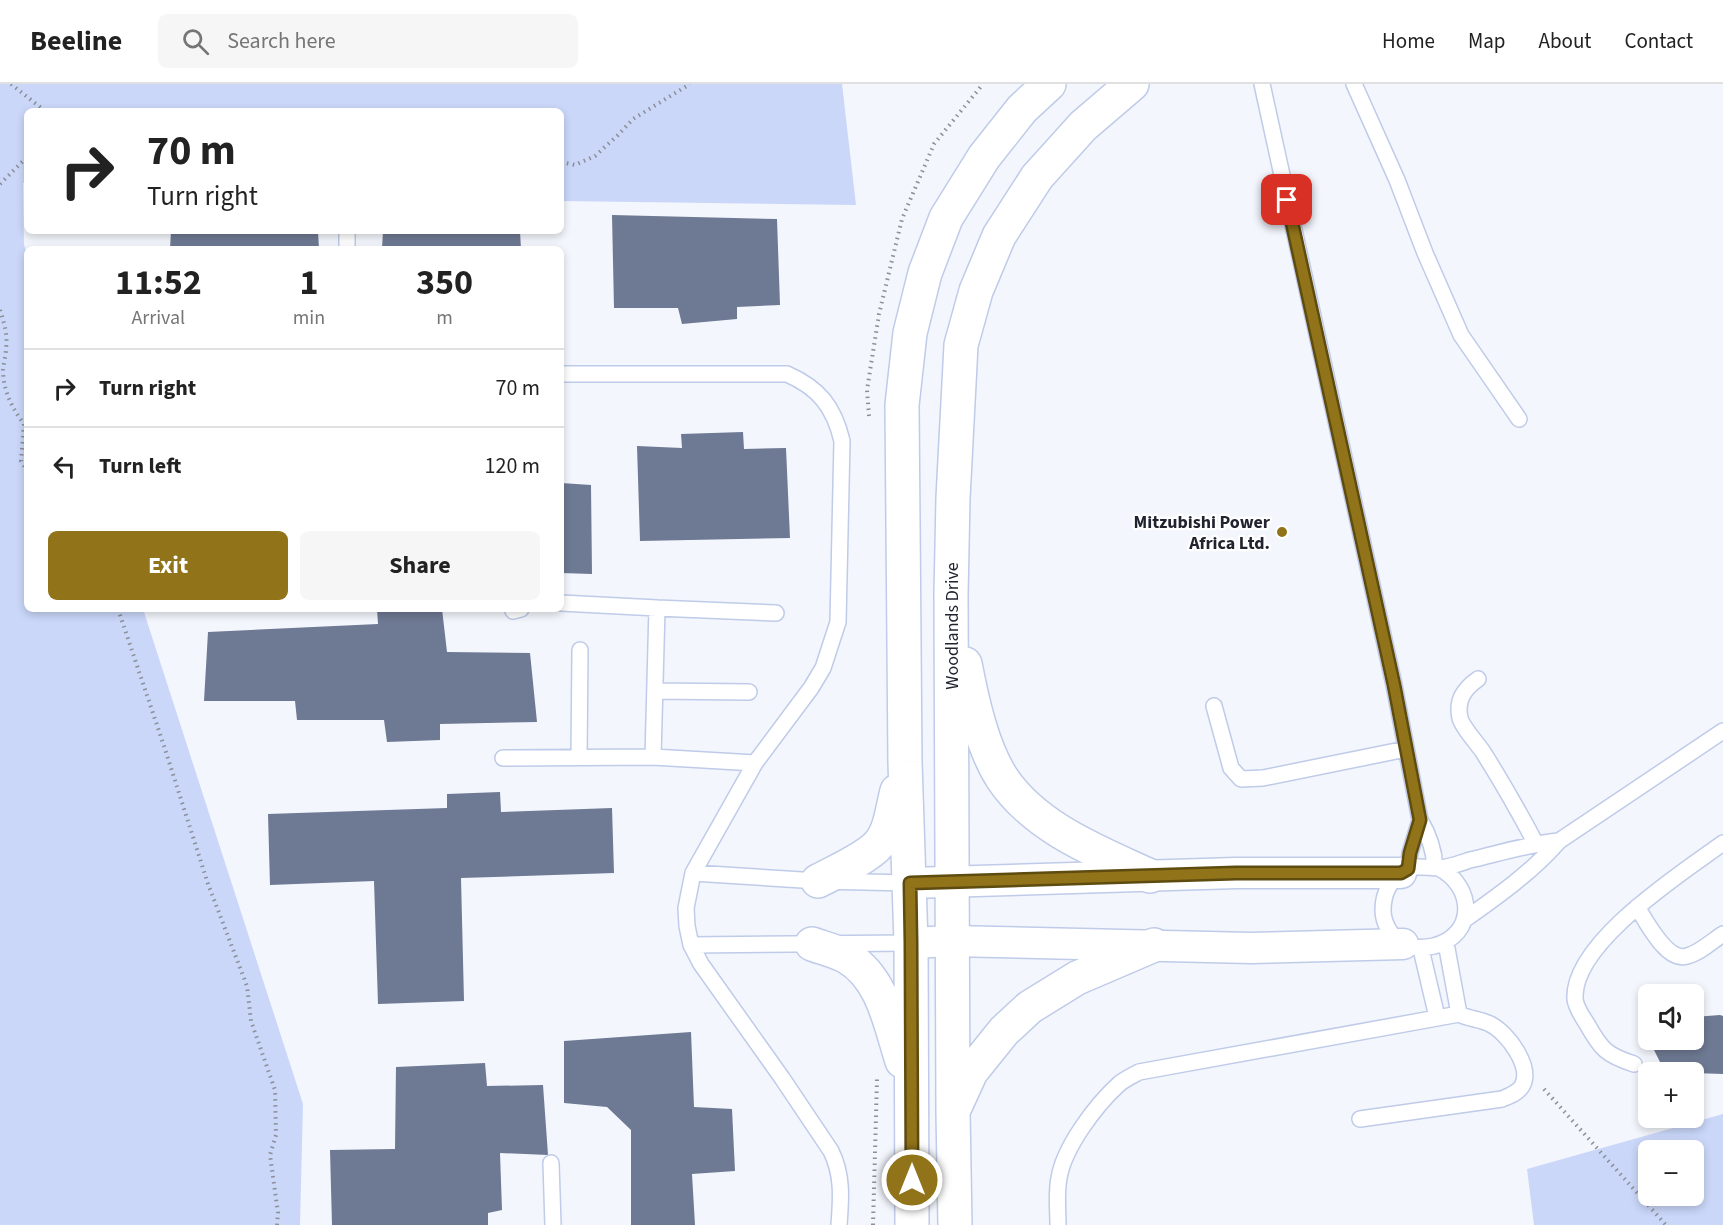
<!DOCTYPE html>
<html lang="en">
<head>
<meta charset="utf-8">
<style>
  :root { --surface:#fff; --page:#f6f6f6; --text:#222; --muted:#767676; --line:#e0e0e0; --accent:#917319 }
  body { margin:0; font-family:"Source Sans 3",sans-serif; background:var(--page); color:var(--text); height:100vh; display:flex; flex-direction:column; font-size:22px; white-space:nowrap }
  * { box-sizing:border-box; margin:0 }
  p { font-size:20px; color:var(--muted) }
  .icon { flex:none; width:33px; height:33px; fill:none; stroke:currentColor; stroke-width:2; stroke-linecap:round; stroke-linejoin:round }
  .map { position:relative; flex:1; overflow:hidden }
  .sheet { position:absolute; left:24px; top:162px; width:540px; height:366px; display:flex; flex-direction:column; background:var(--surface); border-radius:9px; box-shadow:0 3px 9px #0003 }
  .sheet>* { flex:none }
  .top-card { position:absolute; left:24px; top:24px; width:540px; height:126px; border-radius:9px; box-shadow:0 3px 9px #0003; background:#fff; color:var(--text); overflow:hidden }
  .buttons { position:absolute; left:1638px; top:900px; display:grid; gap:12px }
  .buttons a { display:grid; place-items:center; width:66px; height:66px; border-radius:9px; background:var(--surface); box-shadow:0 3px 9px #0003; font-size:30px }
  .pin { position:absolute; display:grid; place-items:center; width:51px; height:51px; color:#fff; margin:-26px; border-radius:12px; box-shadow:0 3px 9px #0006 }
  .me { position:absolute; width:66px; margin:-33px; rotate:0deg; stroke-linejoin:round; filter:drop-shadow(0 0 4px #0008) }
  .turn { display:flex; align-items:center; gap:21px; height:126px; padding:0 24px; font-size:27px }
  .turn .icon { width:78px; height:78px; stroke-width:2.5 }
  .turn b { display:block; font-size:42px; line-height:51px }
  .eta { display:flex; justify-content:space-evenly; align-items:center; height:102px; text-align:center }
  .eta b { font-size:36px; font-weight:700; line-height:42px }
  .cta { display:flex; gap:12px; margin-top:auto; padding:12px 24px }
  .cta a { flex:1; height:69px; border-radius:9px; background:var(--accent); color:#fff; font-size:24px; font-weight:700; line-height:69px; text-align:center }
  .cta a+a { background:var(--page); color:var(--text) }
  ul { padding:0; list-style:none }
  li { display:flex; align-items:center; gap:18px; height:78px; padding:0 24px; border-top:2px solid var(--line) }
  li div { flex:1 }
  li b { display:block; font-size:22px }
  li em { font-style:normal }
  header { display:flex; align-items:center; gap:36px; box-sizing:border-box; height:84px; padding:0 30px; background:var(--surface); border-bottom:2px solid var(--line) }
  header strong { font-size:28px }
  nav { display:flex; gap:33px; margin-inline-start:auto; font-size:21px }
  .search { width:420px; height:54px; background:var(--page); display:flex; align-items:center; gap:15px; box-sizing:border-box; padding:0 21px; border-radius:9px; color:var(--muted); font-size:22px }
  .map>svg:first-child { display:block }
  .green { fill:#cad7f9; fill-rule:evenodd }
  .building { fill:#6e7993 }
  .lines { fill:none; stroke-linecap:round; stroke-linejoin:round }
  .lane-casing { stroke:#bfcbe8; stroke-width:18 }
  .street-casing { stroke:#bfcbe8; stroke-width:33 }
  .secondary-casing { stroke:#bfcbe8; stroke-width:36 }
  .path { stroke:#8c8f97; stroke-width:4; stroke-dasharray:1.5 4.5; stroke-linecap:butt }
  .lane { stroke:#fff; stroke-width:15 }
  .street { stroke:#fff; stroke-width:30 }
  .secondary { stroke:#fff; stroke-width:33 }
  .route-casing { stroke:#5e4b10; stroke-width:15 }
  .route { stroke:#917319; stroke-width:10 }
  .poi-dot { fill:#917319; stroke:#fff; stroke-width:2 }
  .labels { text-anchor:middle; stroke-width:4.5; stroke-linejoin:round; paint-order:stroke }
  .poi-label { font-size:18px; font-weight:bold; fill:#20242f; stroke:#fff; text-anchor:end }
  .street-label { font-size:18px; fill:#20242f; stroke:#fff }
</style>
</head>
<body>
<header>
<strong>Beeline</strong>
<div class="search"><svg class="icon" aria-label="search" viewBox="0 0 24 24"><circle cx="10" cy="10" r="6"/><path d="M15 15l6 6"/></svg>Search here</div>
<nav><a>Home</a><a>Map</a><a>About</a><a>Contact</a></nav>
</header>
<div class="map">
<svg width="1723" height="1141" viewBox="0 0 1723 1141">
  <rect width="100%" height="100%" fill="#f3f6fc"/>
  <path class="green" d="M0,0H842L856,121L561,117V27H27V99H23L24,161L27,170V525H143L303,1020L300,1141H0Z
    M1723,1030V1141H1534L1527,1085ZM1694,1066V1112H1648V1066Z"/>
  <path class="building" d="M612,131L777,135L780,221L737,223V235L682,240L678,224H614Z
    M171,147H234V149L318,147L319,165H170Z
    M383,147H520L521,165H382Z
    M743,348L744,365L786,364L790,454L640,457L637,362L682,364L681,350Z
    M561,399L591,401L592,490L561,489Z
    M377,525H442L447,568L530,569L537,638L440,640V656L387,658L384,636H297L295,617H204L208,548L378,540Z
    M500,708L501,728L612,724L614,789L461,794L464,917L378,920L374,797L270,801L268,730L447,724V710Z
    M1720,931L1723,932V990L1665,988L1649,956H1694V933Z
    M691,948L694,1023L732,1025L735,1087L692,1090L695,1141H631V1046L607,1023L564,1019V957Z
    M485,979L487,1002L543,1001L548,1071L500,1069L502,1126L488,1129V1141H332L330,1066L395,1065L396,983Z"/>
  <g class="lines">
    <g class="lane-casing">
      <path id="lane" d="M1262,0L1394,601L1420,736C1429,751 1434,765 1435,783
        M1354,0L1397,96L1425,169L1461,251L1519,335
        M347,165V147
        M561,290H787C819,304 834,323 842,357L838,538L823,584L811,604L755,679L693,789L686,824L687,842L691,861L701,880L782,994L831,1067C843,1091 841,1115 839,1141
        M561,519L657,524L653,673L755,679
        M657,524L776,529
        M513,527L521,525
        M1478,595C1464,605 1456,616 1460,634C1462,643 1477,659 1483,668C1502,698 1519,728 1536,760
        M655,607L749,608
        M1214,622L1231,684L1241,695L1263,694L1406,665
        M579,673L580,566
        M503,674L653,673
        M1439,784C1475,803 1476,851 1434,862C1423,864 1413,865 1403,860C1391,853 1383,839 1383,826C1383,810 1390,796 1403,787C1416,780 1426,784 1439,784C1448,784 1461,779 1470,776C1500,769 1529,760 1559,757
        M1408,785L1410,769L1420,736
        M693,789L818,797L910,799
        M1637,823C1646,837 1667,879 1687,872C1700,869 1712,857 1723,850
        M1464,836C1498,812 1532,788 1559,757L1723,647
        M1446,859L1459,930
        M691,861L911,859
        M1421,865L1437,933
        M1634,980C1606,971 1601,965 1587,940C1582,932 1576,924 1575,915C1572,859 1682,789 1723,759
        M551,1079L553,1141
        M1058,1141C1058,1126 1056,1109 1059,1094C1064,1063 1096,1021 1119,1000C1125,995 1132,992 1139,988L1459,930C1469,935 1480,935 1490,940C1507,948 1533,983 1522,1002C1518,1009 1509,1012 1502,1015L1360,1035"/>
    </g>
    <g class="street-casing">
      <path id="street" d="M910,799L1236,789H1401
        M911,859L952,857L1251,864L1403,860"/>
    </g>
    <g class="secondary-casing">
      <path id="secondary" d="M965,580C972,616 982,663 1002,694C1035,744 1098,768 1150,792
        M818,797C835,788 867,774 879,760C891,746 892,725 897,707
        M812,860C823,864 836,867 847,873C883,894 890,940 902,977
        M955,1023L971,988L1004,947L1030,923L1077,894L1154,861
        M912,1141L911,859L905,678L902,321L910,249L925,189L946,134L984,73L1022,25L1049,0
        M955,1141L953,1028L951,511L953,414L961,261L976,207L999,152L1037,93L1083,42L1132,0"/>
    </g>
    <path class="path" d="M11,0L45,27
      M561,78L575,81L595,72L618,51L633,35L690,0
      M0,100L27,73
      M0,226C4,238 8,251 6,264C6,272 3,280 3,288C4,308 12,324 24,340L21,377L27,387
      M869,332L867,306L879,230L902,135L934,60L983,0
      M118,525L164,662L208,800L247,902L251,937L275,1006L276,1051L270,1071L278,1129L277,1141
      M1544,1005L1666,1141
      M873,1141L877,995"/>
    <use href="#lane" class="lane"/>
    <use href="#street" class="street"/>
    <use href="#secondary" class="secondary"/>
  </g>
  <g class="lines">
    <g class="route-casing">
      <path id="route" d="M912,1096L911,859L910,799L1236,789H1401L1408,785L1410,769L1420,736L1394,601L1287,116"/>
    </g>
    <use href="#route" class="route"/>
  </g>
  <circle class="poi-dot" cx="1282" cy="448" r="6"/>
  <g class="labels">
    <g class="poi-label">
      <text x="1270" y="444">Mitzubishi Power<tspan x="1270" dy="21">Africa Ltd.</tspan></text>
    </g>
    <g class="street-label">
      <text transform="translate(952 542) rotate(-90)" y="6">Woodlands Drive</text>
    </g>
  </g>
</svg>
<div class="buttons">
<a><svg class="icon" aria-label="sound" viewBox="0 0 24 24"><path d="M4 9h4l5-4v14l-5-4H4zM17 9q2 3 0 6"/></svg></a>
<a>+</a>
<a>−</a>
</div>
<div class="pin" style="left:1287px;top:116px;background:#d93025"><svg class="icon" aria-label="arrive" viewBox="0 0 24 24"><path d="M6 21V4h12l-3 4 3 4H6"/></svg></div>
<svg class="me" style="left:912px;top:1096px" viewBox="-20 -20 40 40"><circle r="17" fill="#917319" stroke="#fff" stroke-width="3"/><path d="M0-11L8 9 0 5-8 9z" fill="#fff"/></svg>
<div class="top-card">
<div class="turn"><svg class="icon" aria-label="right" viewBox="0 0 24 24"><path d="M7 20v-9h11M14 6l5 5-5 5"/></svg><div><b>70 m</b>Turn right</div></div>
</div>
<section class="sheet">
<div class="eta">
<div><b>11:52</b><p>Arrival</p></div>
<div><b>1</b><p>min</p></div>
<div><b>350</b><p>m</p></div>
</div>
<ul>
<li><svg class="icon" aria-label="right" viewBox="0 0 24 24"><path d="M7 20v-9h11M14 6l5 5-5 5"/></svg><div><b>Turn right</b></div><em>70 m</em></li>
<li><svg class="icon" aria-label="left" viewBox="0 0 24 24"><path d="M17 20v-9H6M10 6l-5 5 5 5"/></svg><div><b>Turn left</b></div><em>120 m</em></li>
</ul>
<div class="cta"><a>Exit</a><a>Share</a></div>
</section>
</div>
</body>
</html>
